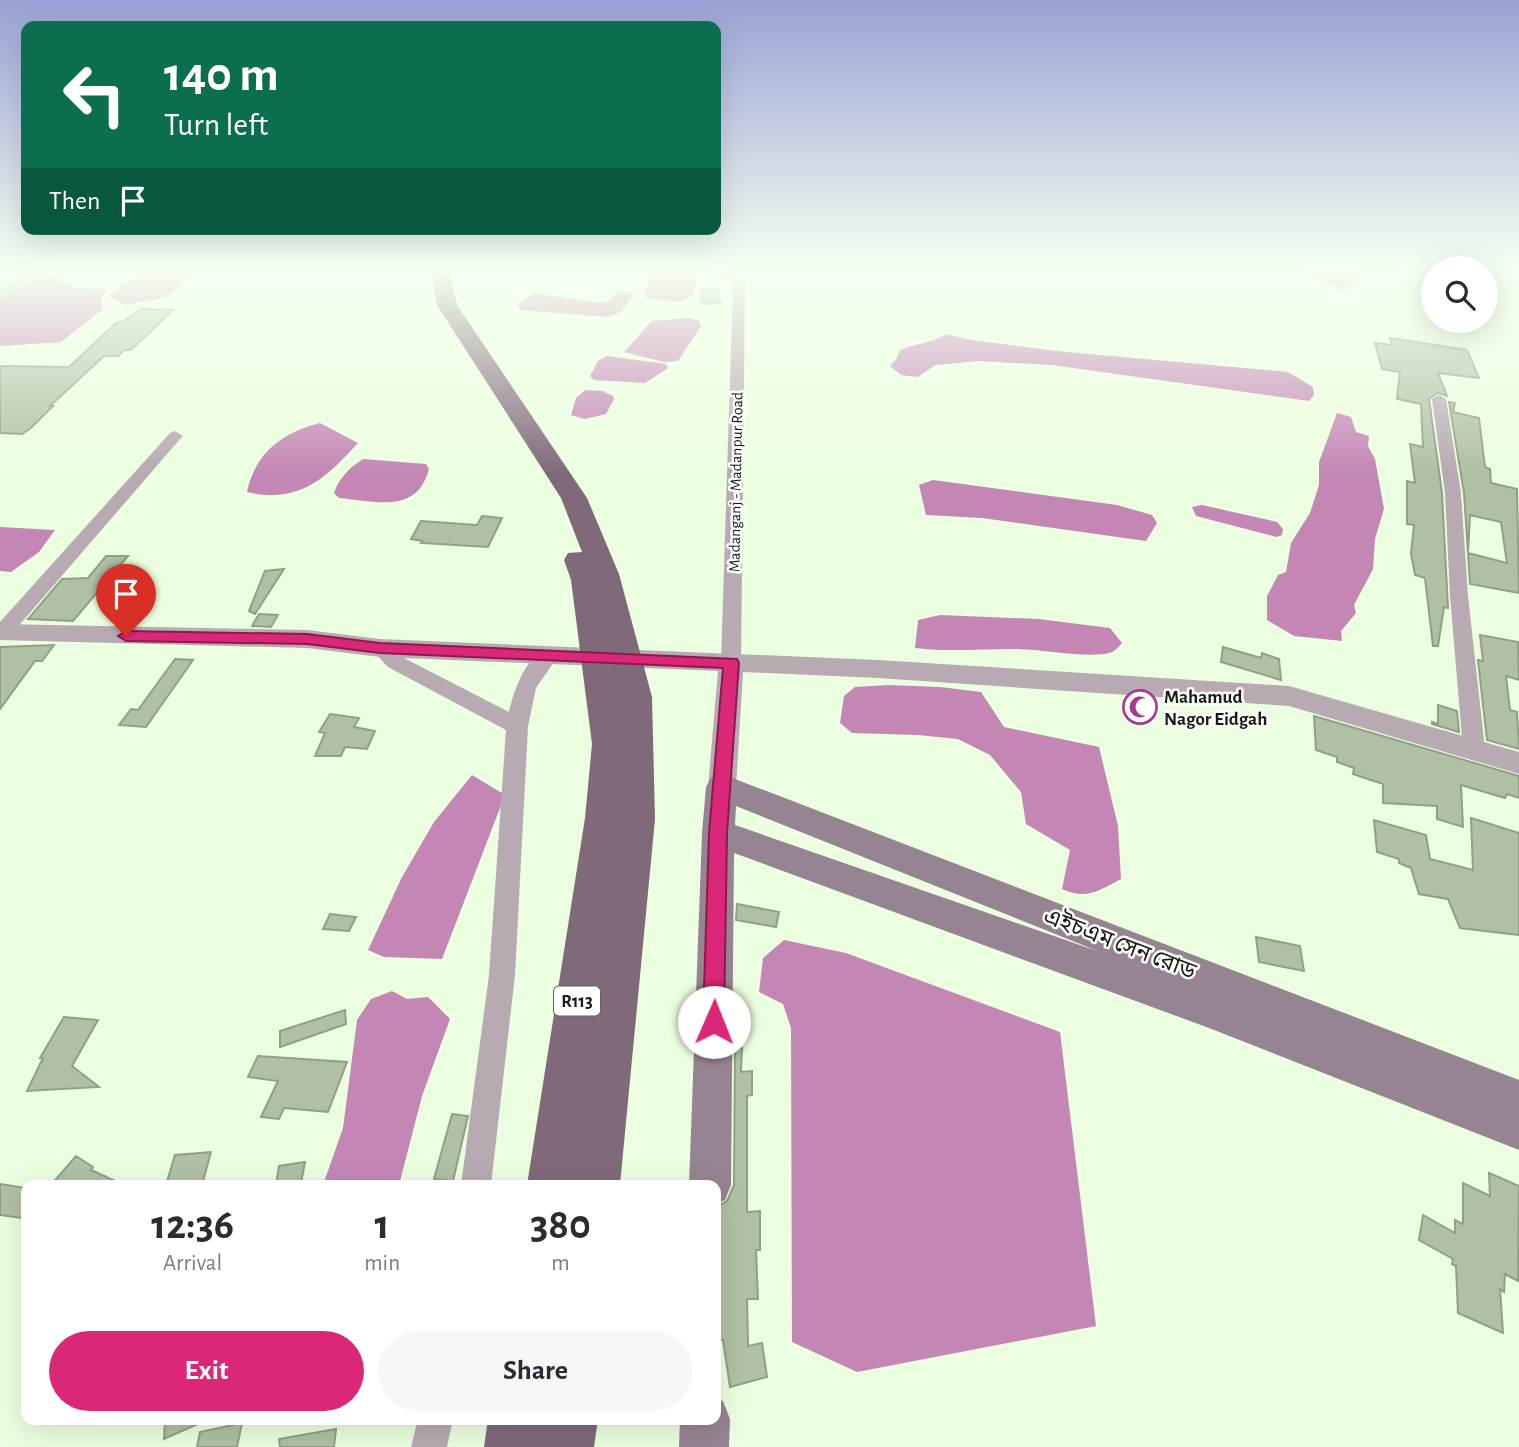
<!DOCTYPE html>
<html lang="en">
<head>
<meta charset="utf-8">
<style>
  :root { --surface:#fff; --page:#f7f7f7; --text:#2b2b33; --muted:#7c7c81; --accent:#db2777 }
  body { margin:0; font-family:"Alegreya Sans","Noto Sans Bengali",sans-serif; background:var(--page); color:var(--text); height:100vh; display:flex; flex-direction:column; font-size:26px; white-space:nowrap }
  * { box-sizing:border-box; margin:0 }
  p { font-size:23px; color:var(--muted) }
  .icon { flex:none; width:38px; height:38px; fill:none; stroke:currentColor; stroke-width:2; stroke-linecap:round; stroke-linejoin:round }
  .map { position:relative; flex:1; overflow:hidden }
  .drawer { position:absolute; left:21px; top:1180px; width:700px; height:245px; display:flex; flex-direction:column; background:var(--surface); border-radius:14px; box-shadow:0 7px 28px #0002 }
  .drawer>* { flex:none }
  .banner { position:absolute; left:21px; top:21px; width:700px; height:214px; border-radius:14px; box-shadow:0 7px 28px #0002; background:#0b6e4f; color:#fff; overflow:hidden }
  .tools { position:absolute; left:1421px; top:256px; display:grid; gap:14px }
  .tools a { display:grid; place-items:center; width:77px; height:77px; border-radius:50%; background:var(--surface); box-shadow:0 7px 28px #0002; font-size:35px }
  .pin { position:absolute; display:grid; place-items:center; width:60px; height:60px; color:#fff; margin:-72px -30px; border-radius:50% 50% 50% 0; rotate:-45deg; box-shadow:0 0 7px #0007 }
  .pin .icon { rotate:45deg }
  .me { position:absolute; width:77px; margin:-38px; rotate:1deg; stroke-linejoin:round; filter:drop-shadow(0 0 5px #0008) }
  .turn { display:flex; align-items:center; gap:24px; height:147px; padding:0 28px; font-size:32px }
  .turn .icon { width:91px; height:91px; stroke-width:2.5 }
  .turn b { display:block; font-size:49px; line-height:60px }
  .then { display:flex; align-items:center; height:66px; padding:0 28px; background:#0003; gap:14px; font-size:26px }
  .eta { display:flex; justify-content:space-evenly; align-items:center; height:119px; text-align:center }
  .eta b { font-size:42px; font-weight:600; line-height:49px }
  .button { display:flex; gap:14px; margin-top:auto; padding:14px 28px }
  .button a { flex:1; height:80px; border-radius:42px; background:var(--accent); color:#fff; font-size:28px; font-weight:600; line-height:80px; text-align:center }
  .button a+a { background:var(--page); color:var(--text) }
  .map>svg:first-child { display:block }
  .water { fill:#c487b5 }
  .building { fill:#b0c0a4; stroke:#90a084; stroke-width:2; fill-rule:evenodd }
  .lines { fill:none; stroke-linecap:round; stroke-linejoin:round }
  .minor { fill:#b7aab3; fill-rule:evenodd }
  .tertiary { fill:#b7aab3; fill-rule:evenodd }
  .secondary { fill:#978492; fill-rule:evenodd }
  .primary { fill:#806a7a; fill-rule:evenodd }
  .route { fill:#db2777; stroke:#8e194d; stroke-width:2 }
  .labels { text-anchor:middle; stroke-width:5; stroke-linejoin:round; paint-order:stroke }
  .far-street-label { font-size:16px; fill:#171d13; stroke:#fff }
  .shield { fill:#fff; stroke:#5d615a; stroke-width:2 }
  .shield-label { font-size:18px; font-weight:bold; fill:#171d13 }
  .poi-label { font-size:19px; font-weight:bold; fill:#171d13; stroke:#fff; text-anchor:start }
  .near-street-label { font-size:23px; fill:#171d13; stroke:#fff }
</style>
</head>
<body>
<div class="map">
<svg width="1519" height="1447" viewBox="0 0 1519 1447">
  <rect width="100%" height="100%" fill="#ecfee0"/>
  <path class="water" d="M142,271H195L166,297L126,305L108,296Z
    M654,271H691L697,283L693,295L681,302L646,298L645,292Z
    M1307,271H1362L1347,290L1342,291Z
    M59,276L62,282L72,285V288L104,289L106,291L101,300L103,309L61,342L0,346V300L28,281Z
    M621,291L634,294L621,312L607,317L521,310L517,305L534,293L599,303L606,302Z
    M690,318L699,321L701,326L678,361L664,362L624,352L652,321Z
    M946,334L971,340L1056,351L1288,372L1313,387L1314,395L1309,401L1052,365L979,361L935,365L918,377L901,375L890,366L897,358L900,350C915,343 932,344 946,334Z
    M607,356L666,364L668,368L645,383L594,380L590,376L598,361Z
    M585,390L602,391L613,396L614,399L606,414L585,419L571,415L576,398Z
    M1337,413L1351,417L1356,432L1369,436L1368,446L1375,459L1384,509L1375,539L1373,569L1354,605L1356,613L1341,631L1342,641L1294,636L1267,620V596L1278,575L1286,572L1291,543L1310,513L1319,485V462Z
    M320,423L358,443C325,479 299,504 247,492C255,453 283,432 320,423Z
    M363,459L426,464L429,469C417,515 375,501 339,498L334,493C339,478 350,467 363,459Z
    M933,480L1117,505L1152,515L1157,523L1146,541L982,518L926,515L919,485Z
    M1202,505L1277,522L1283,529L1282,535L1277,537L1196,516L1192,507Z
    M0,527L55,530L39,552L11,572L0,571Z
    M940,615L1039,619L1110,628L1122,643C1116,650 1113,653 1104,654C1074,657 1043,649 1012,649C979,649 948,652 915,648L918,620Z
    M888,685L940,687L981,692L1004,727L1099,747L1118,826L1121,879C1099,891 1085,900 1062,889L1070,850L1026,824L1021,792L990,755L958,739L918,735L852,733L840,723L844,696L855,687Z
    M472,775L505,795L442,959L384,957L368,950L402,877L434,822Z
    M784,940L846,953L1060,1032L1096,1326L857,1372L792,1342L791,1028L783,1004L759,992L763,958Z
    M392,991L407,999L428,997L450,1019L422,1096L399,1185H323L343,1128L357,1020L371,999Z"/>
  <path class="building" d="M718,289L720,303L702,304L701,290Z
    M141,309L173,310L131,350H124L118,356H104L50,406H53L31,428L22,434L0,433V366L69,367L117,322H123Z
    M1390,338L1467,350L1479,378L1438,373L1447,396L1438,393L1429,399L1442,493L1448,608L1444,607L1438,646H1433L1425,578L1415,575L1411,554L1414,525L1407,524V481L1415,483L1410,444L1423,447L1421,404L1397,399L1400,372L1382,369L1375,343L1392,345Z
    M1449,402L1455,403L1453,412L1479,418L1485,467L1490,469L1491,483L1517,489L1519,593L1470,584L1464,493ZM1470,515L1501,522L1507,563L1468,553Z
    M482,516L502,518L488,547L421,543L423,541L411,539L421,521L477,525Z
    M106,556H128L73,621L28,619L62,579L88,578Z
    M284,569L255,614L249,611L265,571Z
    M259,614L278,615L271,627L252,626Z
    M1480,635L1518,642L1519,680L1506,676L1510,710L1517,712L1519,749L1487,740L1478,660L1483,661Z
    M54,645L42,661H35L0,709V647Z
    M1223,647L1261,658L1262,653L1279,659L1281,680L1221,662Z
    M175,659L193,660L146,727L119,725L131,709L138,710Z
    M1438,705L1457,711L1459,732L1432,724V722L1438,724Z
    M330,714L359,718L354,727L375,731L367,749L345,747L341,756H315L325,733L319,732Z
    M1314,716L1519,776V798L1507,794L1505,798L1461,785L1463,827L1437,819V806L1383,803V784L1353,774L1354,768L1337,762V757L1316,750Z
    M1471,818L1519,833V935L1460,928L1448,899L1419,894L1411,868L1399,863V859L1377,852L1374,820L1426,835L1430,859L1473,870Z
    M737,904L779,912L776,927L736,920Z
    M330,914L356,917L349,931L323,929Z
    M1256,937L1300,946L1304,971L1259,962Z
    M345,1010L346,1024L280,1047V1031Z
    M64,1017L98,1020L72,1066L99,1087L27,1091L43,1058H40Z
    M735,1048H742L741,1072L752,1071V1095L747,1096V1212L760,1211V1250H756L758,1299H747L748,1346L762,1343L767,1377L730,1387L723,1340H716V1207L727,1201L734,1185Z
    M258,1056L347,1062L328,1112L284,1108L279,1119L261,1117L278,1081L248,1077Z
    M452,1114L468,1116L453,1181L434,1179Z
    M211,1152L202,1185H166L175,1155Z
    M76,1156L93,1167L91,1170L124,1185H51Z
    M305,1162L301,1183L276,1185L279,1166Z
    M1489,1173L1519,1186L1518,1281L1505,1274L1504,1292L1500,1289L1503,1333L1458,1313L1456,1266L1452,1264L1453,1259L1419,1240L1423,1215L1455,1233V1220L1463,1224V1183L1490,1196Z
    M0,1184L26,1188V1211L22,1218L0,1215Z
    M165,1419H209L164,1439Z
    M242,1423L237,1447H197L200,1432Z
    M336,1429L334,1447H280L279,1439Z"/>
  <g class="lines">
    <path class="minor" d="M26,271H39L0,300V290Z
      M713,271H726L745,284L741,663L738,668L731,670L724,668L721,663L733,285Z
      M1439,395L1446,399L1461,493L1468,596L1485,749L1482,755L1474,758L1466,755L1463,749L1450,596L1445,493L1432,399Z
      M175,431L183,436L180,439L9,637L0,638V622L170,433Z
      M380,641L387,643L402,657L509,712C513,693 529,643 555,651L558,656L536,688L528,726L515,975L491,1185H461L489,975L506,730L388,667L370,648L373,643Z
      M418,1419H453L447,1447H411Z"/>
    <path class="tertiary" d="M0,624L307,630L380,639L878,660L1289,686L1519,752V774L1289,706L878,678L743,672L736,787L732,795L722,798L712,795L708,787L718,671L380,657L307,648L0,640Z"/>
    <path class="secondary" d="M722,774L1519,1080V1150L1209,1028L734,853L731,1185L725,1200L716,1204V1185H689L702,833L706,787L711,778ZM736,806L1100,952L735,825Z
      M716,1399L723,1401L730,1419L729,1447H679L680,1419H716Z"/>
    <path class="primary" d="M431,271H449L457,305L587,498L619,574L652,697L655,819L620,1185H527L585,818L592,744L571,580L564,560L568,553L582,552L561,498L437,305Z
      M488,1419H598L594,1447H484Z"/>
  </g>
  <linearGradient id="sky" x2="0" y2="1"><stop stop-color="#99a2d4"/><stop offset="0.57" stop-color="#f6fff1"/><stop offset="1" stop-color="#f6fff1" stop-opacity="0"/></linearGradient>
  <rect width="1519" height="473" fill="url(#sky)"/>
  <path class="route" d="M126,631L307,634L380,643L737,659L739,663L727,833L724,1022L721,1030L714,1033L706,1030L703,1022L709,833L723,668L380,653L307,644L126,641L118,636Z"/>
  <defs>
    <g id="mosque-ring" transform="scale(1.75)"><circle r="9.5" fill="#fff" stroke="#a93895" stroke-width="1.5"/><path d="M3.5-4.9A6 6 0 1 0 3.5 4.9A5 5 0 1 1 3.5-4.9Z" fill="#a93895"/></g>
  </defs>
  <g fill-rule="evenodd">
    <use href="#mosque-ring" x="1140" y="707"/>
  </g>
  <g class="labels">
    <g class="far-street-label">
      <text transform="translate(735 482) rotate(-89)" y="6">Madanganj - Madanpur Road</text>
    </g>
    <rect class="shield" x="554" y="986.5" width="46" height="29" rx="5"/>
    <g class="shield-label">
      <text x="577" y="1007">R113</text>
    </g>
    <g class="poi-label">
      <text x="1164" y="703">Mahamud<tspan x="1164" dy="22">Nagor Eidgah</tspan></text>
    </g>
    <g class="near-street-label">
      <text transform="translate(1120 943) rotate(21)" y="8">এইচএম সেন রোড</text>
    </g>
  </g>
</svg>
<div class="tools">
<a><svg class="icon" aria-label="search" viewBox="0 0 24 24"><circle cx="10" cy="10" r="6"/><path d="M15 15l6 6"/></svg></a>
</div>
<div class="pin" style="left:126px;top:636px;background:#d93025"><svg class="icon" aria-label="arrive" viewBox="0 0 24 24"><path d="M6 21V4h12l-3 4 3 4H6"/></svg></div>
<svg class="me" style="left:714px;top:1022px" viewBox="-20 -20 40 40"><circle r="19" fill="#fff"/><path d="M0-13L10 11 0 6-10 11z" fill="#db2777"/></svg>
<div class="banner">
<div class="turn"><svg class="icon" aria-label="left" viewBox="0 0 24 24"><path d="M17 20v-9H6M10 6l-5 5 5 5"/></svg><div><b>140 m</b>Turn left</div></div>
<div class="then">Then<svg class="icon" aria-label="arrive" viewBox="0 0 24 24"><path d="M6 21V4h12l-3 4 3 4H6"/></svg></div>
</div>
<section class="drawer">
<div class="eta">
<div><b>12:36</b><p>Arrival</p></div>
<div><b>1</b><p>min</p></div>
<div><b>380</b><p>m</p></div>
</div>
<div class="button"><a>Exit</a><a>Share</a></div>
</section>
</div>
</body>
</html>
